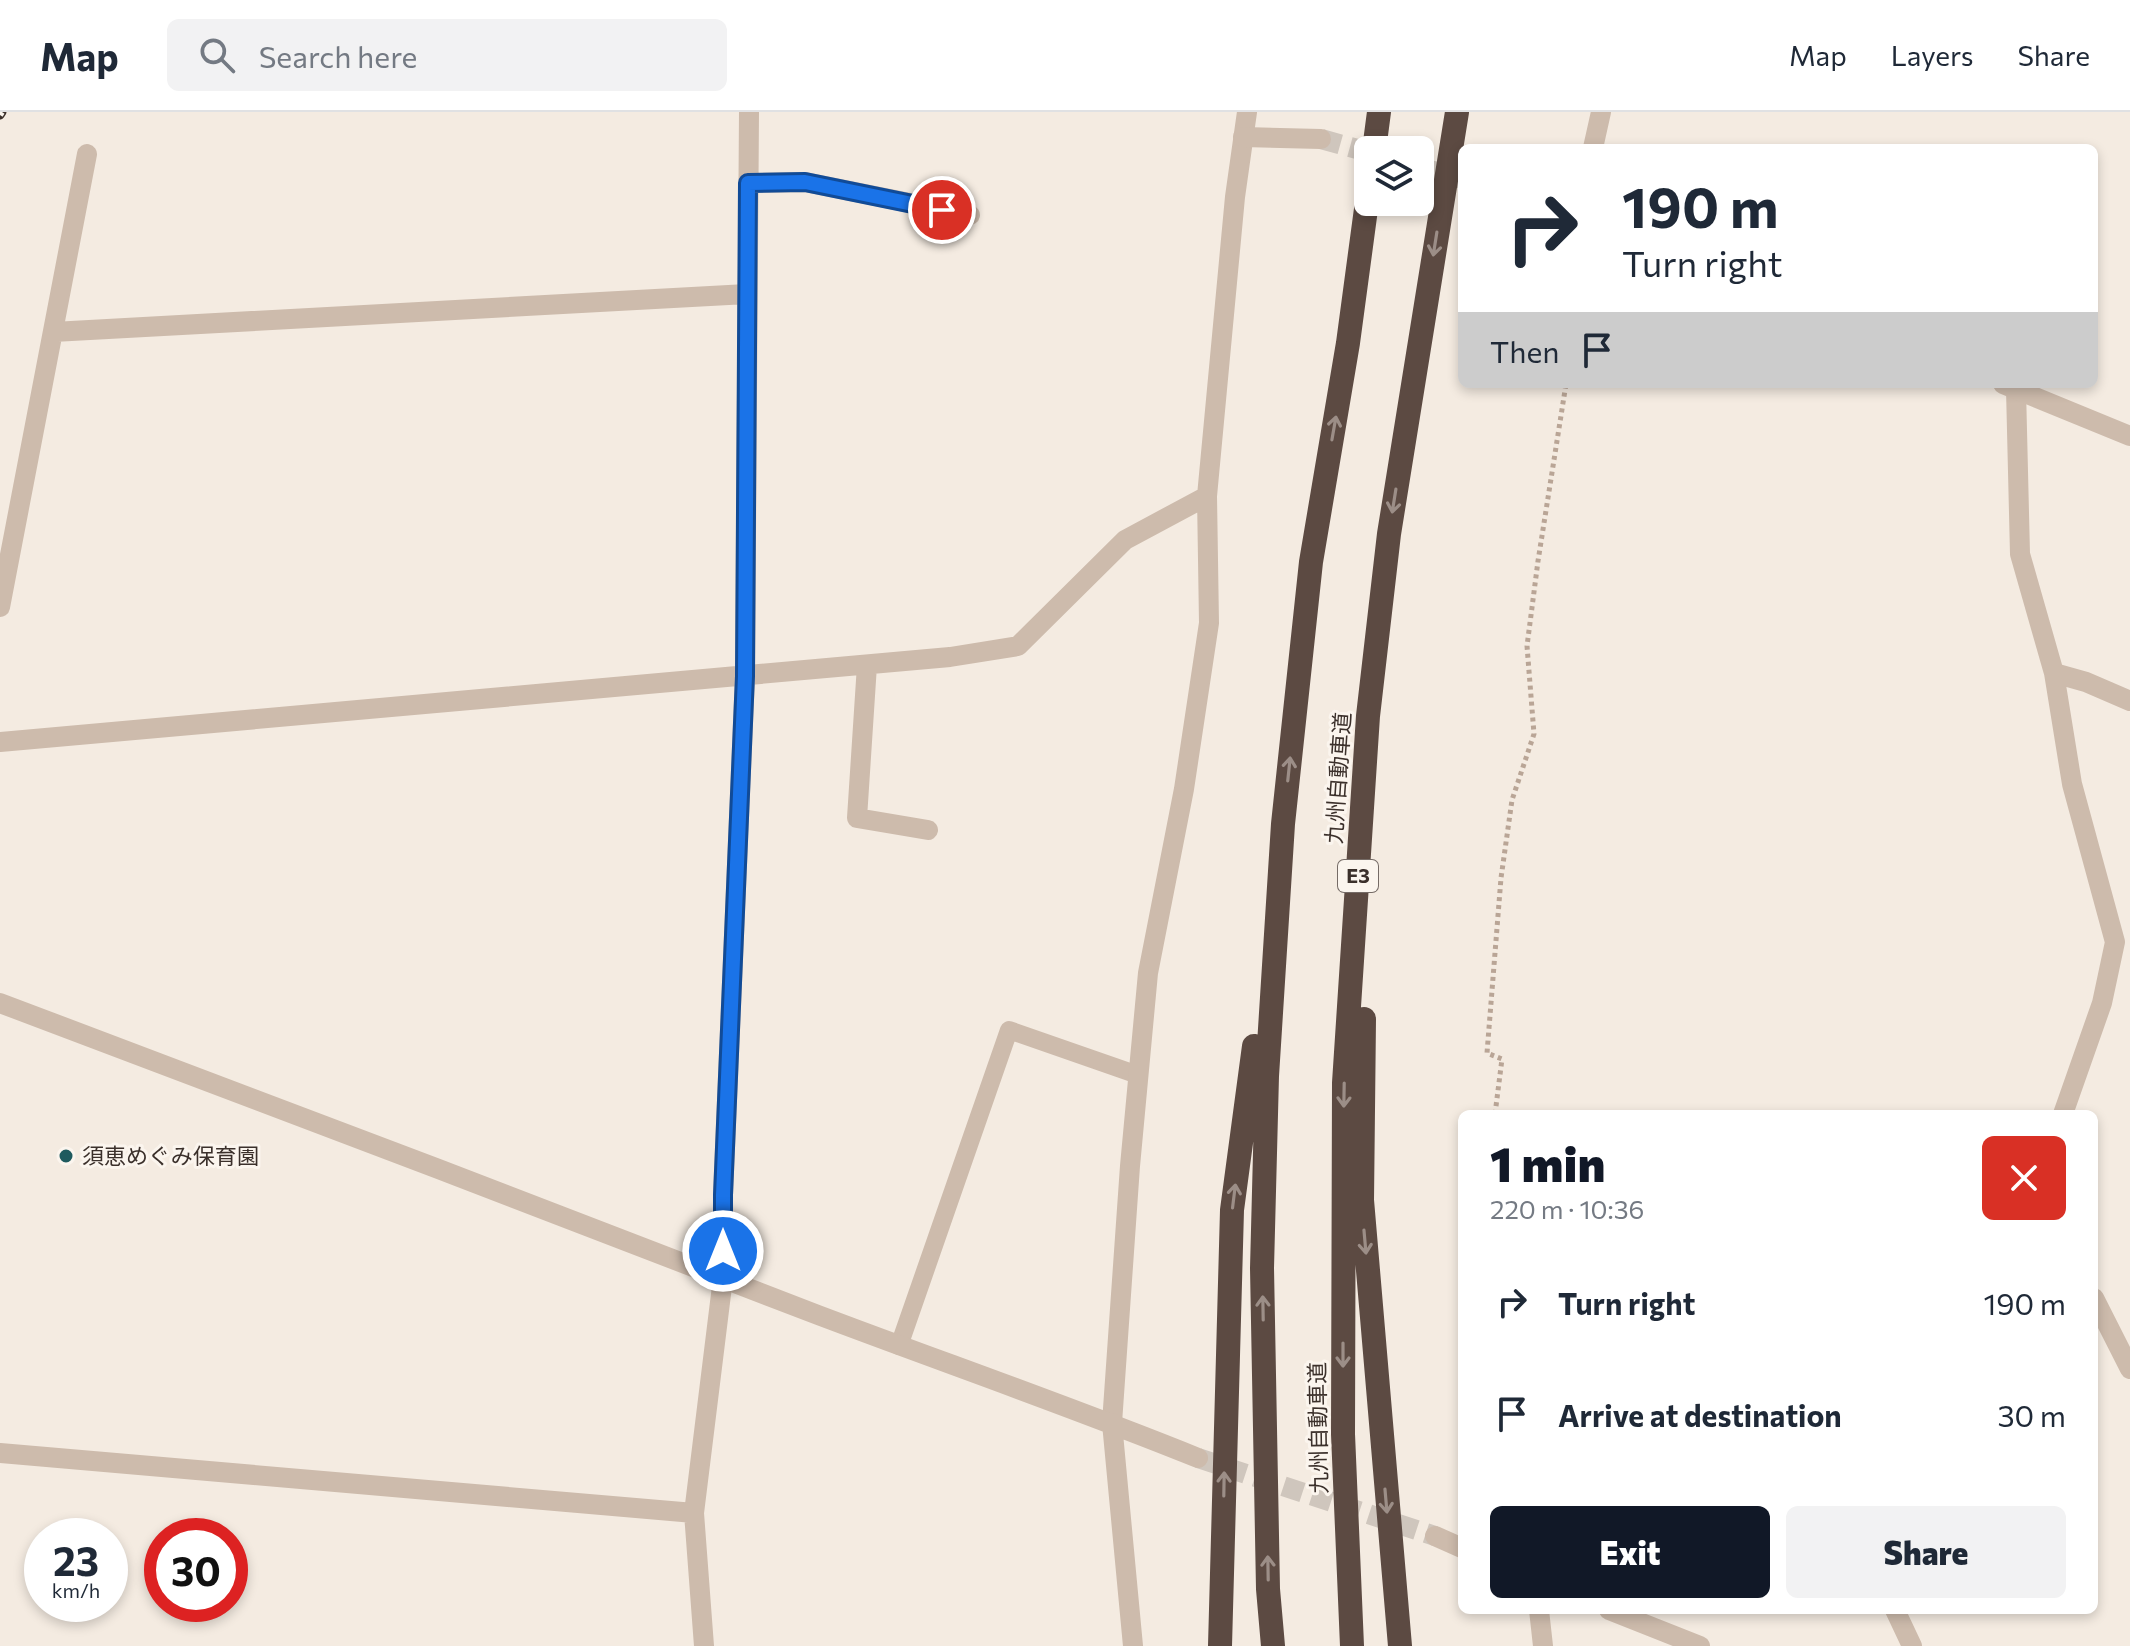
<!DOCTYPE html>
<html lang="en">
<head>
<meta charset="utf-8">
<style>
  :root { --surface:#fff; --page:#f2f2f3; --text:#1f2937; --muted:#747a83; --line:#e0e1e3; --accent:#111827 }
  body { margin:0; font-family:Commissioner,"Noto Sans JP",sans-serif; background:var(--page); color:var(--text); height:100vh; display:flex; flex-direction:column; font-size:30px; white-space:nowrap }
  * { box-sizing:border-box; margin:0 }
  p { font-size:26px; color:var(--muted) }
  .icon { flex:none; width:44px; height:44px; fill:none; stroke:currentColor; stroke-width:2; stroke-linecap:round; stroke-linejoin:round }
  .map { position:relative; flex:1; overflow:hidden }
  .sheet { position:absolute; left:1458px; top:998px; width:640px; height:504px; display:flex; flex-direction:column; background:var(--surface); border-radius:12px; box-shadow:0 4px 12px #0003 }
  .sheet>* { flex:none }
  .top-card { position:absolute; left:1458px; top:32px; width:640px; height:244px; border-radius:12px; box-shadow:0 4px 12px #0003; background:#fff; color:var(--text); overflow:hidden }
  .controls { position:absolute; left:1354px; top:24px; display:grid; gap:16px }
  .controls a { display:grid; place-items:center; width:80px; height:80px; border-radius:12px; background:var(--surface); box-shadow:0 4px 12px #0003; font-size:40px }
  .speed { position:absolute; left:24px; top:1406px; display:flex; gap:16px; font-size:40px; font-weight:700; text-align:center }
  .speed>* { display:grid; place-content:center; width:104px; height:104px; border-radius:50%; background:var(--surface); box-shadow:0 4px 12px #0003; line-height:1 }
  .speed small { font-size:20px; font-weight:400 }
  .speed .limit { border:12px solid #d22; background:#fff; color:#111 }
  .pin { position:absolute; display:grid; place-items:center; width:68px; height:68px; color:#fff; margin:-34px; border:4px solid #fff; border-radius:50%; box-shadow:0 2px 8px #0007 }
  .me { position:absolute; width:88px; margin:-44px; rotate:0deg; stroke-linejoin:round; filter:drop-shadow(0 0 6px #0008) }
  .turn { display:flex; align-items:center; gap:28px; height:168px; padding:0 32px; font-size:36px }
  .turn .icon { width:104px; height:104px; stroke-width:2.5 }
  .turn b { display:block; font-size:56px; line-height:68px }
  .then { display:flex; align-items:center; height:76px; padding:0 32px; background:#0003; gap:16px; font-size:30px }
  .round { display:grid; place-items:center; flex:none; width:84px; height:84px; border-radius:12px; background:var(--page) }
  .head { display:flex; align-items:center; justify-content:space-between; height:136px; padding:0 32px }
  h1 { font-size:48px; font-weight:800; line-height:60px; color:var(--accent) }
  .button { display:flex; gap:16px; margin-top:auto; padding:16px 32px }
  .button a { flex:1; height:92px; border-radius:12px; background:var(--accent); color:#fff; font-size:32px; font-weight:800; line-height:92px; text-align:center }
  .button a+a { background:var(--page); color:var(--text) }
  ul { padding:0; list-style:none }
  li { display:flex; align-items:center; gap:24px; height:112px; padding:0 32px }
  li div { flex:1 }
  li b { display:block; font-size:30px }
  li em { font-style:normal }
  header { display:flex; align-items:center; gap:48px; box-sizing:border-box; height:112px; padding:0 40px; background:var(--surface); border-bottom:2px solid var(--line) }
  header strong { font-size:38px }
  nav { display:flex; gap:44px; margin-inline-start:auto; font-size:28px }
  .search { width:560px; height:72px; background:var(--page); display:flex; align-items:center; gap:20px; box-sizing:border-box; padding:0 28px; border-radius:12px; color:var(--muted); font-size:30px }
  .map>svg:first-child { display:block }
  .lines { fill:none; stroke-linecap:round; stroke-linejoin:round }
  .tertiary-tunnel { stroke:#cfc6bd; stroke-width:20; stroke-dasharray:20 10; stroke-linecap:butt }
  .path { stroke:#b9a596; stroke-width:5; stroke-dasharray:4 4; stroke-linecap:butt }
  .service { stroke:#cdbbac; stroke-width:18 }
  .minor { stroke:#cdbbac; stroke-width:20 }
  .tertiary { stroke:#cdbbac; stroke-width:20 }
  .motorway { stroke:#5c4a42; stroke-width:24 }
  .rail-casing { stroke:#3b302b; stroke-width:9 }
  .rail { stroke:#fbf5ee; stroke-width:6; stroke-dasharray:18; stroke-linecap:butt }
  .oneway { stroke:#9c8e87 }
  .route-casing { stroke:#114b97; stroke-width:20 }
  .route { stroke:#1a73e8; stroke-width:14 }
  .poi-dot { fill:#1f5a5e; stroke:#fbf5ee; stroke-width:3 }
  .labels { text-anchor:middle; stroke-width:6; stroke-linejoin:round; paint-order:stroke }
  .shield { fill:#fbf5ee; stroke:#756b66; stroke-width:2 }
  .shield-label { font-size:20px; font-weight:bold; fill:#3b302b }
  .street-label { font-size:22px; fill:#3b302b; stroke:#fbf5ee }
  .poi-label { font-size:22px; fill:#3b302b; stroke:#fbf5ee; text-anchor:start }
</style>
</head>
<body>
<header>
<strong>Map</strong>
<div class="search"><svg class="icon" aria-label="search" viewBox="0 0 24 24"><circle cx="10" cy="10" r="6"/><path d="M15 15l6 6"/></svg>Search here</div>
<nav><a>Map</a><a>Layers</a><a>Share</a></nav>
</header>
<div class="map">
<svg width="2130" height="1534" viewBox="0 0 2130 1534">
  <rect width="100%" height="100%" fill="#f4ebe1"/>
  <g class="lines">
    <path class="tertiary-tunnel" d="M1321,27L1368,40
      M1420,55L1462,67
      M1198,1346L1435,1424"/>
    <path class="path" d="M1495,1002L1502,947L1487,941L1501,766L1512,688L1534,622L1527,534L1538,449L1566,272"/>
    <path class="service" d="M899,1234L1009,918L1138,963"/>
    <path class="minor" d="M1593,36L1601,0
      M748,71L805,70L970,103
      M53,220L747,182
      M2016,277L2020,442L2054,561L2072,672L2115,830L2102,891L2063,1002
      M0,495L87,42
      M867,553L857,706L928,718
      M2054,561L2086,570L2130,589
      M0,630L950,545L1018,534L1125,428L1207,384
      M2094,1186L2130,1257
      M1112,1311L1130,1054L1148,861L1184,677L1209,511L1207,384L1235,85L1247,0
      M0,1341L694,1401
      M1539,1498L1543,1534
      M1895,1498L1912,1534
      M704,1534L694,1401L723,1166V1083L745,564L749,0"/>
    <path class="tertiary" d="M1243,25L1321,27
      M2003,272L2130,324
      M0,891C273,993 546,1098 818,1203C945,1251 1072,1295 1198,1346
      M1112,1311L1133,1534
      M1435,1424L1462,1436
      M1609,1498L1700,1534"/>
    <path class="motorway" d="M1374,38L1379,0
      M1364,907L1362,1088L1400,1534
      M1220,1534L1232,1098L1254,934
      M1273,1534L1268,1477L1262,1156L1267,964L1283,712L1311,450L1348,231L1368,82
      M1352,1534L1343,1322L1344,971L1368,604L1389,422L1457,0"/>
    <g class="rail-casing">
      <path id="rail" d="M0,3L2,0"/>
    </g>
    <use href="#rail" class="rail"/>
  </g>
  <defs><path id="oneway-shaft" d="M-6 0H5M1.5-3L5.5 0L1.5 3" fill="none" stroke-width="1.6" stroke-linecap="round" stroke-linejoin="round" transform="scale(2)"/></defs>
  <g class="oneway">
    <use href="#oneway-shaft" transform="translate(1435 132) rotate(99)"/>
    <use href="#oneway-shaft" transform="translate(1334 316) rotate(-80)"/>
    <use href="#oneway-shaft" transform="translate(1394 389) rotate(99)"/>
    <use href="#oneway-shaft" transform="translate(1289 657) rotate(-84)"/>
    <use href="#oneway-shaft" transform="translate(1344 983) rotate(91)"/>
    <use href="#oneway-shaft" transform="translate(1234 1084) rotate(-83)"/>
    <use href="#oneway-shaft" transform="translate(1365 1130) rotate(85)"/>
    <use href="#oneway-shaft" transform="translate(1263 1196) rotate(-91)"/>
    <use href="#oneway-shaft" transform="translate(1343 1243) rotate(90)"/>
    <use href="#oneway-shaft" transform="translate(1224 1372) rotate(-89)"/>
    <use href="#oneway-shaft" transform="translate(1386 1389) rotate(85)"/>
    <use href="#oneway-shaft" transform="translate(1268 1456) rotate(-91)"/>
  </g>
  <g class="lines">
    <g class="route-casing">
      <path id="route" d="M723,1139V1083L745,564L748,71L805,70L942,98"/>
    </g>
    <use href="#route" class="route"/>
  </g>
  <circle class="poi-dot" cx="66" cy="1044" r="8"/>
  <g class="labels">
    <rect class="shield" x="1338" y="748" width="40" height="32" rx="6"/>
    <g class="shield-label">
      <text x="1358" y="771">E3</text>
    </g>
    <g class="street-label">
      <text transform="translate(1338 666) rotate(-86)" y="8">九州自動車道</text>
      <text transform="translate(1318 1316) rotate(-91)" y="8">九州自動車道</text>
    </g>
    <g class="poi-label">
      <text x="82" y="1052">須恵めぐみ保育園</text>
    </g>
  </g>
</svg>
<div class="controls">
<a><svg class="icon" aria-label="layers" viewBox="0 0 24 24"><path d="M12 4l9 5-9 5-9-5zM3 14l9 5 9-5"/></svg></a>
</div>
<div class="speed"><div>23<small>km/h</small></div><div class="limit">30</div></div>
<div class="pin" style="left:942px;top:98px;background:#d93025"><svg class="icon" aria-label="arrive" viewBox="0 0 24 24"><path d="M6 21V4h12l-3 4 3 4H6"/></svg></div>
<svg class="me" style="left:723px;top:1139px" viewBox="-20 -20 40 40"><circle r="17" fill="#1a73e8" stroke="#fff" stroke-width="3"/><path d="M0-11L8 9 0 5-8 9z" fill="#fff"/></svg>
<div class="top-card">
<div class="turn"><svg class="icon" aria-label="right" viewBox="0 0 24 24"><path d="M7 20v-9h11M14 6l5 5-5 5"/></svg><div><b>190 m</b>Turn right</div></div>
<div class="then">Then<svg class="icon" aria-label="arrive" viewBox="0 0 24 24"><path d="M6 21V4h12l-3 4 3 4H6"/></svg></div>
</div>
<section class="sheet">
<div class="head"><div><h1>1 min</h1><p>220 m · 10:36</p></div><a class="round" style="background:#d93025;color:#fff"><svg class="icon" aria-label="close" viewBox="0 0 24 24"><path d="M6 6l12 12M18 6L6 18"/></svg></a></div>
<ul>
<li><svg class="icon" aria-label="right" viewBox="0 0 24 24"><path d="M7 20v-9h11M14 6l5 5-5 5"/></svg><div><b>Turn right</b></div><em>190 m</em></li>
<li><svg class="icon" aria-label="arrive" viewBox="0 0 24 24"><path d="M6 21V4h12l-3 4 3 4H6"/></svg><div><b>Arrive at destination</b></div><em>30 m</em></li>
</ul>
<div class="button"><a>Exit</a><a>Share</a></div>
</section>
</div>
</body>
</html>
